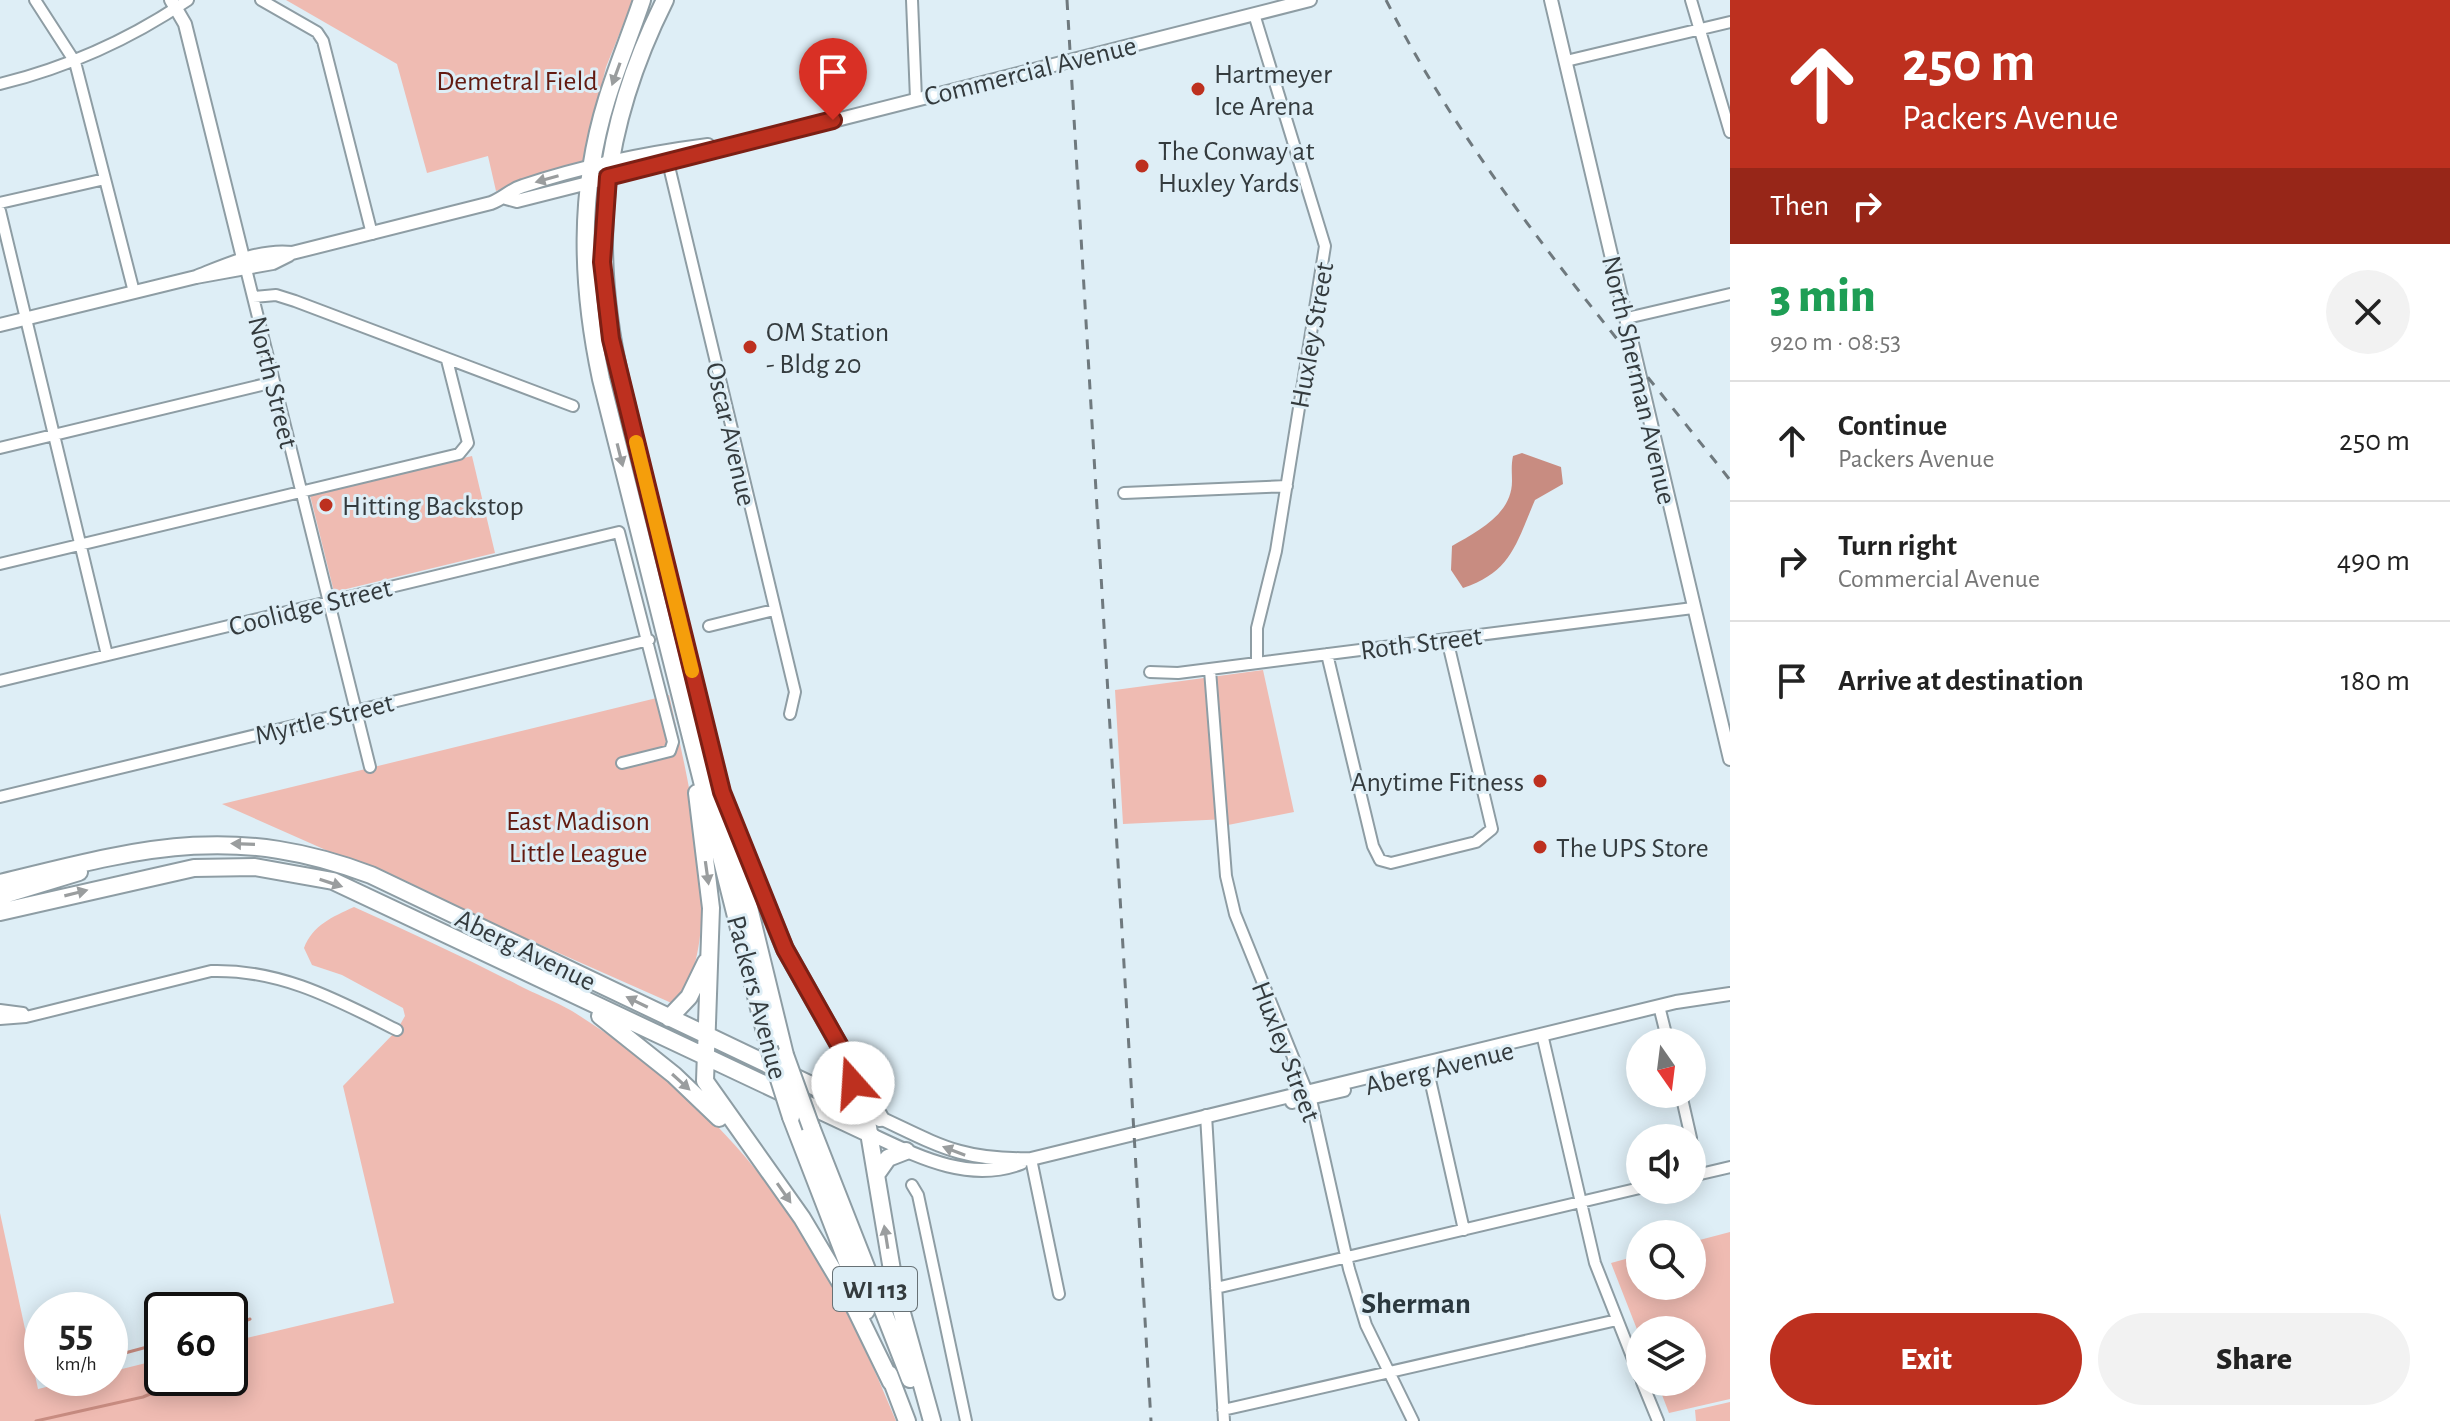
<!DOCTYPE html>
<html lang="en">
<head>
<meta charset="utf-8">
<style>
  :root { --surface:#fff; --page:#f2f2f2; --text:#222; --muted:#767676; --line:#e0e0e0; --accent:#bd301f }
  body { margin:0; font-family:"Alegreya Sans",sans-serif; background:var(--page); color:var(--text); height:100vh; display:flex; flex-direction:column; font-size:30px; white-space:nowrap }
  * { box-sizing:border-box; margin:0 }
  p { font-size:26px; color:var(--muted) }
  .icon { flex:none; width:44px; height:44px; fill:none; stroke:currentColor; stroke-width:2; stroke-linecap:round; stroke-linejoin:round }
  .map { position:relative; flex:1; overflow:hidden }
  .panel { display:flex; flex-direction:column; background:var(--surface); width:720px }
  .panel>* { flex:none }
  .banner { background:#bd301f; color:#fff; overflow:hidden }
  .needle { width:52px; rotate:166deg }
  .fabs { position:absolute; left:1626px; top:1028px; display:grid; gap:16px }
  .fabs a { display:grid; place-items:center; width:80px; height:80px; border-radius:50%; background:var(--surface); box-shadow:0 4px 20px #0003; font-size:40px }
  .speed { position:absolute; left:24px; top:1292px; display:flex; gap:16px; font-size:40px; font-weight:700; text-align:center }
  .speed>* { display:grid; place-content:center; width:104px; height:104px; border-radius:50%; background:var(--surface); box-shadow:0 4px 20px #0003; line-height:1 }
  .speed small { font-size:20px; font-weight:400 }
  .speed .limit { border:4px solid #111; border-radius:12px; background:#fff; color:#111 }
  .pin { position:absolute; display:grid; place-items:center; width:68px; height:68px; color:#fff; margin:-82px -34px; border-radius:50% 50% 50% 0; rotate:-45deg; box-shadow:0 0 8px #0007 }
  .pin .icon { rotate:45deg }
  .me { position:absolute; width:88px; margin:-44px; rotate:341deg; stroke-linejoin:round; filter:drop-shadow(0 0 6px #0008) }
  .turn { display:flex; align-items:center; gap:28px; height:168px; padding:0 40px; font-size:36px }
  .turn .icon { width:104px; height:104px; stroke-width:2.5 }
  .turn b { display:block; font-size:56px; line-height:68px }
  .then { display:flex; align-items:center; height:76px; padding:0 40px; background:#0003; gap:16px; font-size:30px }
  .round { display:grid; place-items:center; flex:none; width:84px; height:84px; border-radius:42px; background:var(--page) }
  .summary { display:flex; align-items:center; justify-content:space-between; height:136px; padding:0 40px }
  h1 { font-size:48px; font-weight:800; line-height:60px; color:#1e9e55 }
  .button { display:flex; gap:16px; margin-top:auto; padding:16px 40px }
  .button a { flex:1; height:92px; border-radius:48px; background:var(--accent); color:#fff; font-size:32px; font-weight:800; line-height:92px; text-align:center }
  .button a+a { background:var(--page); color:var(--text) }
  ul { padding:0; list-style:none }
  li { display:flex; align-items:center; gap:24px; height:120px; padding:0 40px; border-top:2px solid var(--line) }
  li div { flex:1 }
  li b { display:block; font-size:30px }
  li em { font-style:normal }
  main { display:flex; flex:1; min-height:0 }
  .map>svg:first-child { display:block }
  .green { fill:#efbbb2 }
  .water { fill:#c88c81 }
  .lines { fill:none; stroke-linecap:round; stroke-linejoin:round }
  .stream { stroke:#c88c81; stroke-width:3 }
  .minor-casing { stroke:#8e9da4; stroke-width:14 }
  .tertiary-casing { stroke:#8e9da4; stroke-width:16 }
  .primary-casing { stroke:#8e9da4; stroke-width:20 }
  .minor { stroke:#fff; stroke-width:10 }
  .tertiary { stroke:#fff; stroke-width:12 }
  .primary { stroke:#fff; stroke-width:16 }
  .rail { stroke:#6f797e; stroke-width:3; stroke-dasharray:10 10; stroke-linecap:butt }
  .primary-bridge-casing { stroke:#8e9da4; stroke-width:20; stroke-linecap:butt }
  .primary-bridge { stroke:#fff; stroke-width:16 }
  .oneway { fill:#9a9d9e }
  .route-casing { stroke:#7b1f14; stroke-width:20 }
  .route { stroke:#bd301f; stroke-width:14 }
  .slow { stroke:#f59e0b; stroke-width:14 }
  .poi-dot { fill:#bd301f; stroke:#deeef6; stroke-width:3 }
  .labels { text-anchor:middle; stroke-width:6; stroke-linejoin:round; paint-order:stroke }
  .shield { fill:#deeef6; stroke:#677175; stroke-width:2 }
  .shield-label { font-size:26px; font-weight:bold; fill:#343b3e }
  .street-label { font-size:28px; fill:#343b3e; stroke:#deeef6 }
  .poi-label { font-size:28px; fill:#343b3e; stroke:#deeef6; text-anchor:start }
  .park-label { font-size:28px; fill:#621a10; stroke:#deeef6 }
  .neighbourhood-label { font-size:30px; font-weight:bold; fill:#2b383e; stroke:#deeef6 }
</style>
</head>
<body>
<main>
<div class="map">
<svg width="1730" height="1421" viewBox="0 0 1730 1421">
  <rect width="100%" height="100%" fill="#deeef6"/>
  <path class="green" d="M286,0H633L606,67L583,161L496,191L488,156L427,173L397,64Z
    M472,456L495,553L334,592L310,495Z
    M1263,670L1294,812L1228,825L1227,819L1123,824L1115,690Z
    M669,695C686,769 714,886 696,959C692,975 683,990 676,1005L222,804Z
    M354,907C409,932 464,957 518,985C535,994 555,1001 572,1011C743,1118 821,1238 896,1421H0V1213L38,1389L84,1378H110V1372L162,1359V1378H230V1342L394,1303L343,1086L397,1030L405,1016L403,1008L342,975L312,965L304,948C313,925 332,917 354,907Z
    M1730,1232V1399L1669,1413L1657,1382H1692V1330H1640V1337L1611,1263L1640,1255V1286H1692V1242Z
    M1730,1402V1421H1696L1695,1410Z"/>
  <path class="water" d="M1522,453L1561,467L1563,484L1535,500C1516,544 1511,572 1463,588L1451,570L1452,546C1476,532 1512,515 1512,481C1512,472 1511,466 1513,456Z"/>
  <g class="lines">
    <path class="stream" d="M230,1327L250,1319
      M110,1357L162,1343
      M36,1421L143,1397L176,1383L192,1387L213,1383"/>
    <g class="minor-casing">
      <path id="minor" d="M35,0L75,62L134,292
        M261,0L317,32L323,41L372,234
        M912,0L916,99
        M1691,0L1730,132
        M1254,14L1325,246L1276,551L1257,628V663
        M1566,61L1730,22
        M0,84C69,67 129,40 188,0
        M667,158L795,692L790,714
        M0,203L105,179
        M0,211L107,655
        M246,269L370,767
        M253,297L276,295L295,301L573,406
        M1627,318L1730,294
        M0,448L274,382
        M1124,493L1287,486
        M0,564L459,454L468,443L447,360
        M709,626L774,610
        M1327,654L1373,846L1380,860L1391,863L1476,842L1492,829L1447,639
        M1210,670L1226,876L1235,914L1312,1104L1349,1269L1366,1325L1413,1421
        M1150,672L1178,673L1693,608
        M0,681L619,532L673,742L670,751L622,763
        M0,797L649,640
        M1659,1006L1668,1042
        M0,1010L23,1013
        M0,1019L26,1017L211,971C281,969 337,1000 397,1030
        M1542,1034L1595,1263L1640,1377
        M1426,1062L1464,1230
        M1681,1094L1691,1138
        M1206,1115L1224,1421
        M1692,1143L1699,1174
        M1031,1159L1059,1294
        M1692,1176L1730,1167
        M912,1185L918,1195L966,1421
        M1216,1288L1640,1188
        M1642,1382L1658,1421
        M1223,1410L1617,1320"/>
    </g>
    <g class="tertiary-casing">
      <path id="tertiary" d="M171,0L185,24L245,266
        M1551,0L1730,759
        M506,198L517,201L1310,0
        M196,277C224,266 260,249 292,253L491,203C504,198 510,190 523,186C583,166 646,153 708,145
        M0,325L196,277L273,263L289,255
        M1292,1102L1344,1090
        M874,1115C937,1144 959,1161 1031,1159L1676,1002L1730,994
        M870,1134C917,1156 968,1183 1021,1163"/>
    </g>
    <g class="primary-casing">
      <path id="primary" d="M642,0C631,33 617,66 607,99C578,192 581,285 601,379L769,1048
        M665,0C601,128 589,244 621,382L785,1055
        M697,793L711,908L705,1081L802,1218L852,1302L891,1382
        M742,846L785,949L880,1118
        M0,883C139,849 231,822 371,875L851,1104L868,1127L895,1288L932,1421
        M0,896L79,872
        M0,912L194,868L255,867L333,881L870,1134
        M600,1016L674,1075L719,1118
        M669,1018L689,997L706,962
        M791,1117L866,1311
        M811,1127L910,1379
        M876,1175L888,1158L906,1151
        M889,1374L907,1421"/>
    </g>
    <use href="#minor" class="minor"/>
    <use href="#tertiary" class="tertiary"/>
    <use href="#primary" class="primary"/>
    <path class="rail" d="M1067,0L1151,1421
      M1386,0C1475,176 1609,326 1730,480"/>
    <g class="primary-bridge-casing">
      <path id="primary-bridge" d="M769,1048L791,1117
        M785,1055L811,1127"/>
    </g>
    <use href="#primary-bridge" class="primary-bridge"/>
  </g>
  <defs><path id="oneway-solid" d="M-6-.8H1V-3.2L6.5 0L1 3.2V.8H-6Z" transform="scale(2)"/></defs>
  <g class="oneway">
    <use href="#oneway-solid" transform="translate(616 74) rotate(110)"/>
    <use href="#oneway-solid" transform="translate(547 179) rotate(164)"/>
    <use href="#oneway-solid" transform="translate(620 455) rotate(76)"/>
    <use href="#oneway-solid" transform="translate(243 844) rotate(-178)"/>
    <use href="#oneway-solid" transform="translate(707 873) rotate(82)"/>
    <use href="#oneway-solid" transform="translate(331 883) rotate(18)"/>
    <use href="#oneway-solid" transform="translate(76 893) rotate(-14)"/>
    <use href="#oneway-solid" transform="translate(637 1002) rotate(-154)"/>
    <use href="#oneway-solid" transform="translate(681 1082) rotate(42)"/>
    <use href="#oneway-solid" transform="translate(954 1151) rotate(-159)"/>
    <use href="#oneway-solid" transform="translate(784 1193) rotate(55)"/>
    <use href="#oneway-solid" transform="translate(886 1237) rotate(-99)"/>
  </g>
  <g class="lines">
    <g class="route-casing">
      <path id="route" d="M833,120L608,177L602,262L611,339L722,792L785,949L851,1066L853,1083"/>
    </g>
    <use href="#route" class="route"/>
    <path class="slow" d="M636,442L692,671"/>
  </g>
  <g class="poi-dot">
    <circle cx="1198" cy="89" r="8"/>
    <circle cx="1142" cy="166" r="8"/>
    <circle cx="750" cy="347" r="8"/>
    <circle cx="326" cy="505" r="8"/>
    <circle cx="1540" cy="781" r="8"/>
    <circle cx="1540" cy="847" r="8"/>
  </g>
  <g class="labels">
    <rect class="shield" x="833" y="1267" width="84" height="44" rx="6"/>
    <g class="shield-label">
      <text x="875" y="1298">WI 113</text>
    </g>
    <g class="street-label">
      <text transform="translate(1030 70) rotate(-14)" y="10">Commercial Avenue</text>
      <text transform="translate(1311 335) rotate(-80)" y="10">Huxley Street</text>
      <text transform="translate(1640 380) rotate(77)" y="10">North Sherman Avenue</text>
      <text transform="translate(274 382) rotate(76)" y="10">North Street</text>
      <text transform="translate(732 434) rotate(77)" y="10">Oscar Avenue</text>
      <text transform="translate(310 606) rotate(-14)" y="10">Coolidge Street</text>
      <text transform="translate(1421 642) rotate(-7)" y="10">Roth Street</text>
      <text transform="translate(324 718) rotate(-14)" y="10">Myrtle Street</text>
      <text transform="translate(526 949) rotate(26)" y="10">Aberg Avenue</text>
      <text transform="translate(758 997) rotate(75)" y="10">Packers Avenue</text>
      <text transform="translate(1287 1051) rotate(69)" y="10">Huxley Street</text>
      <text transform="translate(1439 1067) rotate(-14)" y="10">Aberg Avenue</text>
    </g>
    <g class="poi-label">
      <text x="1214" y="83">Hartmeyer<tspan x="1214" dy="32">Ice Arena</tspan></text>
      <text x="1158" y="160">The Conway at<tspan x="1158" dy="32">Huxley Yards</tspan></text>
      <text x="766" y="341">OM Station<tspan x="766" dy="32">- Bldg 20</tspan></text>
      <text x="342" y="515">Hitting Backstop</text>
      <text x="1524" y="791" text-anchor="end">Anytime Fitness</text>
      <text x="1556" y="857">The UPS Store</text>
    </g>
    <g class="park-label">
      <text x="517" y="90">Demetral Field</text>
      <text x="578" y="830">East Madison<tspan x="578" dy="32">Little League</tspan></text>
    </g>
    <g class="neighbourhood-label">
      <text x="1416" y="1313">Sherman</text>
    </g>
  </g>
</svg>
<div class="fabs">
<a><svg class="needle" viewBox="-14 -14 28 28"><path d="M0-13l5 13h-10z" fill="#e53935"/><path d="M0 13l5-13h-10z" fill="#767676"/></svg></a>
<a><svg class="icon" aria-label="sound" viewBox="0 0 24 24"><path d="M4 9h4l5-4v14l-5-4H4zM17 9q2 3 0 6"/></svg></a>
<a><svg class="icon" aria-label="search" viewBox="0 0 24 24"><circle cx="10" cy="10" r="6"/><path d="M15 15l6 6"/></svg></a>
<a><svg class="icon" aria-label="layers" viewBox="0 0 24 24"><path d="M12 4l9 5-9 5-9-5zM3 14l9 5 9-5"/></svg></a>
</div>
<div class="speed"><div>55<small>km/h</small></div><div class="limit">60</div></div>
<div class="pin" style="left:833px;top:120px;background:#d93025"><svg class="icon" aria-label="arrive" viewBox="0 0 24 24"><path d="M6 21V4h12l-3 4 3 4H6"/></svg></div>
<svg class="me" style="left:853px;top:1083px" viewBox="-20 -20 40 40"><circle r="19" fill="#fff"/><path d="M0-13L10 11 0 6-10 11z" fill="#bd301f"/></svg>
</div>
<section class="panel">
<div class="banner">
<div class="turn"><svg class="icon" aria-label="ahead" viewBox="0 0 24 24"><path d="M12 20V5M6 11l6-6 6 6"/></svg><div><b>250 m</b>Packers Avenue</div></div>
<div class="then">Then<svg class="icon" aria-label="right" viewBox="0 0 24 24"><path d="M7 20v-9h11M14 6l5 5-5 5"/></svg></div>
</div>
<div class="summary"><div><h1>3 min</h1><p>920 m · 08:53</p></div><a class="round"><svg class="icon" aria-label="close" viewBox="0 0 24 24"><path d="M6 6l12 12M18 6L6 18"/></svg></a></div>
<ul>
<li><svg class="icon" aria-label="ahead" viewBox="0 0 24 24"><path d="M12 20V5M6 11l6-6 6 6"/></svg><div><b>Continue</b><p>Packers Avenue</p></div><em>250 m</em></li>
<li><svg class="icon" aria-label="right" viewBox="0 0 24 24"><path d="M7 20v-9h11M14 6l5 5-5 5"/></svg><div><b>Turn right</b><p>Commercial Avenue</p></div><em>490 m</em></li>
<li><svg class="icon" aria-label="arrive" viewBox="0 0 24 24"><path d="M6 21V4h12l-3 4 3 4H6"/></svg><div><b>Arrive at destination</b></div><em>180 m</em></li>
</ul>
<div class="button"><a>Exit</a><a>Share</a></div>
</section>
</main>
</body>
</html>
